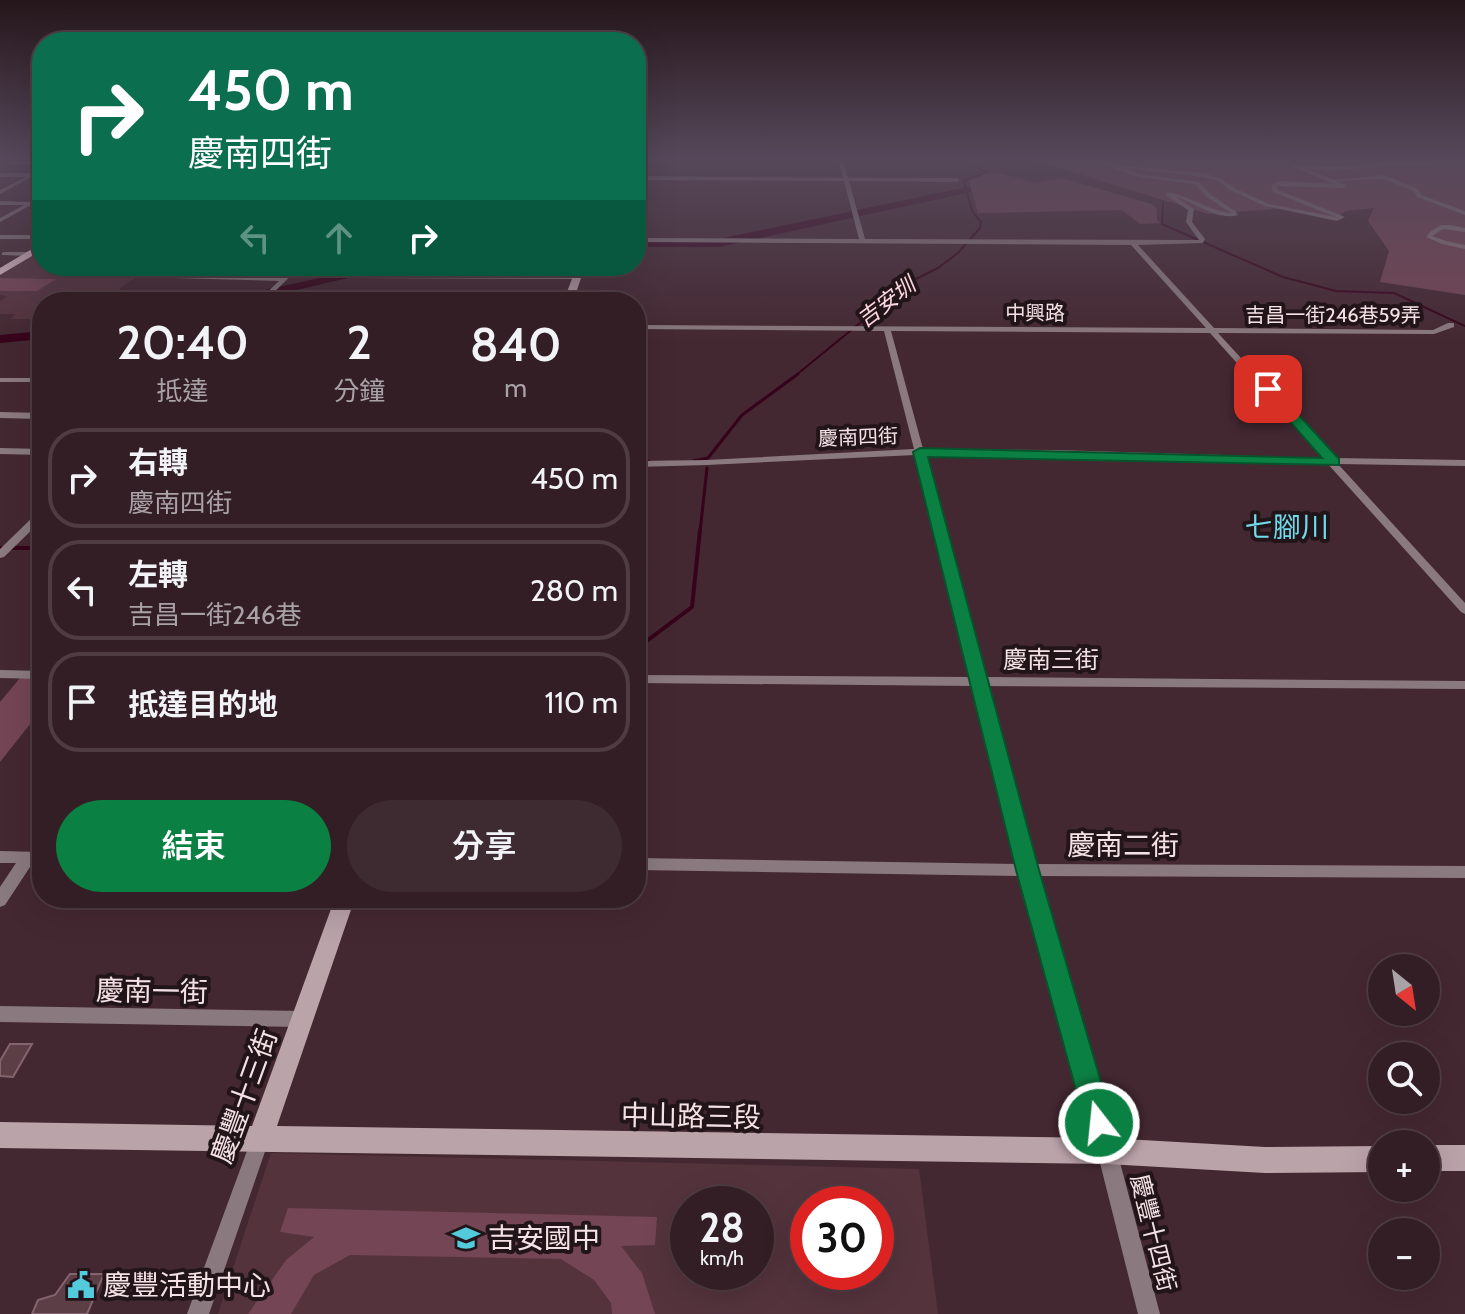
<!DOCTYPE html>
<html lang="zh-TW">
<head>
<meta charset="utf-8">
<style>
  :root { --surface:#331e25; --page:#3e2b32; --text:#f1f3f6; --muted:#a9a2a7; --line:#4e3c42; --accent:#0b8043 }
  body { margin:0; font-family:Cabin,"Noto Sans TC",sans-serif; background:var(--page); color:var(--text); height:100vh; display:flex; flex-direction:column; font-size:30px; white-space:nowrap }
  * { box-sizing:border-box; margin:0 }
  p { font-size:26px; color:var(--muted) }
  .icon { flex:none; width:44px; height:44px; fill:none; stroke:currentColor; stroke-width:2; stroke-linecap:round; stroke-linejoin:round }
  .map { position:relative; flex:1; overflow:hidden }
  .details { position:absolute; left:32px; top:292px; width:614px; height:616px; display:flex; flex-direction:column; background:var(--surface); border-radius:32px; box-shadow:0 8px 32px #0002,0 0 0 2px var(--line) }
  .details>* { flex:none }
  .guide { position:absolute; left:32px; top:32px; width:614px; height:244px; border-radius:32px; box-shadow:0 8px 32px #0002,0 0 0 2px var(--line); background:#0b6e4f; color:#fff; overflow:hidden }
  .needle { width:52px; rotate:150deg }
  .controls { position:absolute; left:1368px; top:954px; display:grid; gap:16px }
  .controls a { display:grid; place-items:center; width:72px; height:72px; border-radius:50%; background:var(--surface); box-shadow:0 8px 32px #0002,0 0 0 2px var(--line); font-size:40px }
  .speed { position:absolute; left:670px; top:1186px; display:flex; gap:16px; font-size:40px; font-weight:700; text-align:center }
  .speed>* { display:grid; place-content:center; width:104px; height:104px; border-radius:50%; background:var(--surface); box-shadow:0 8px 32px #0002,0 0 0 2px var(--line); line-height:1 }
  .speed small { font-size:20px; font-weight:400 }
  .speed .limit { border:12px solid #d22; background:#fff; color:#111 }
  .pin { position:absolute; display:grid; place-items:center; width:68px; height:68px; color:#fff; margin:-34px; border-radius:16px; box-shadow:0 4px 12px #0006 }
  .me { position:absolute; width:88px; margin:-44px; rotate:344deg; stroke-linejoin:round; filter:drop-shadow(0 0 6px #0008) }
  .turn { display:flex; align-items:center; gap:28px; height:168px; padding:0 24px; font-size:36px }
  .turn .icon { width:104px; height:104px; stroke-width:2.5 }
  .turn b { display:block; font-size:56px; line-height:68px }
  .lanes { display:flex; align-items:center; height:76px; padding:0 24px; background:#0003; justify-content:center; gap:40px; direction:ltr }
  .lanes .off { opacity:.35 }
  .eta { display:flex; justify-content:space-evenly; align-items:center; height:136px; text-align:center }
  .eta b { font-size:48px; font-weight:600; line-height:56px }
  .primary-button { display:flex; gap:16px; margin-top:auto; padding:16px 24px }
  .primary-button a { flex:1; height:92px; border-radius:48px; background:var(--accent); color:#fff; font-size:32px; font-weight:600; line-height:92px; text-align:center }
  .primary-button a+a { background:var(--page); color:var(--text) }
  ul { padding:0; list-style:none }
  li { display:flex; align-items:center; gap:24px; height:100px; margin:0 16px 12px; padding:0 8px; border:4px solid var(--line); border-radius:32px }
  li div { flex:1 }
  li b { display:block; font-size:30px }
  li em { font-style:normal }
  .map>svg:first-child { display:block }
  .built { fill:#54333d; fill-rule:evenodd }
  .green { fill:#744554 }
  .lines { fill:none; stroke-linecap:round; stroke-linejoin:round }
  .stream-far2 { stroke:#36031a; stroke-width:2 }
  .stream-far1 { stroke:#36031a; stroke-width:3 }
  .stream { stroke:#36031a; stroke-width:4 }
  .river { fill:#36031a; fill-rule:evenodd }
  .building { fill:#5c3e47; stroke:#84646e; stroke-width:2 }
  .street { fill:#8a7a7f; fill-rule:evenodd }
  .secondary { fill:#bba3aa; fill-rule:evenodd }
  .primary { fill:#e2c3cc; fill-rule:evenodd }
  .route { fill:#0b8043; stroke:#07532c; stroke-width:2 }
  .labels { text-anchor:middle; stroke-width:8; stroke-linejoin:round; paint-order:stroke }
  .far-street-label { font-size:20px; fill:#f4e1e6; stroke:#221519 }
  .far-water-label { font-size:22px; font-style:italic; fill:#fdd6e1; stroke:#221519 }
  .street-label { font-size:24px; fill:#f4e1e6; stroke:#221519 }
  .quarter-label { font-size:28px; fill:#70d9ea; stroke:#221519 }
  .near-street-label { font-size:28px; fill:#f4e1e6; stroke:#221519 }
  .near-poi-label { font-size:28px; fill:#f4e1e6; stroke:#221519; text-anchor:start }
</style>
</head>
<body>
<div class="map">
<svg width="1465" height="1314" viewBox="0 0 1465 1314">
  <rect width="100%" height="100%" fill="#442831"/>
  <path class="built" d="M42,249V266H151L102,302H42V319H10L16,314H0V301L7,296L0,295V276Z
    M271,1153L919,1169L938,1314H218ZM688,1204H756V1272H688ZM808,1204H876V1272H808Z"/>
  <path class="green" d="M1026,158H1465V295L1380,282L1389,251L1368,221L1374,208L1346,211L1334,219L1288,208L1209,214Z
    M995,172L1036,183L1063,178L1151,204L1157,208V220L1161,223L1140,224L1122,210L978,213L968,179Z
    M0,278L56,279L37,291H0Z
    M20,678H42V709L0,762V702Z
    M288,1208L657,1217L655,1245L621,1246L642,1273L655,1314H612L611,1303L594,1280L561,1259L350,1255L314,1275L291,1314H248L286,1260L314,1237L280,1232Z"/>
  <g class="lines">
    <path class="stream-far2" d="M1163,203L1162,224L1283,277L1336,291L1394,293L1465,326
      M795,376L910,282L938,268L958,253L980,228L981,222L972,211L964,181L987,172L958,158"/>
    <path class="stream-far1" d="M636,461H649
      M693,461L708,458L742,415L798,374
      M700,532L707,468"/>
    <path class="stream" d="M0,548H42
      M636,649L692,607L700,530"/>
    <path class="river" d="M967,187L971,188V192L719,247H636V239H719Z
      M375,266H399L246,302H220L227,298Z
      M42,331V339L0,343V335Z"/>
  </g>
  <path class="building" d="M10,1044H32L13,1077L0,1076V1061Z
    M70,1274H104L87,1314H32L38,1300L55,1295Z"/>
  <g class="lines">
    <path class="street" d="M838,158H842L848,178H957L960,180L957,182L849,181L865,239L1199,240L1186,222L1188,210L1166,195L1168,192C1190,196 1209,211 1231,213L1207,197L1195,184L1138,177L1100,163L1102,161L1135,167L1203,173L1222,179L1234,188L1269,204L1336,217L1273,192L1271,185L1279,181L1334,184L1293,167L1295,165L1334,167L1411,162L1395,158H1403L1436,165L1434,166L1400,164L1334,171L1305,168L1334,180L1384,175L1418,189L1421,195L1465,211V215L1417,197L1414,191L1383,179L1337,181L1346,185L1344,188L1277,186L1278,190L1345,217L1337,221L1265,206L1230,190L1218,181L1203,177L1124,168L1139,174L1199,182L1211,195L1235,211L1238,215C1217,221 1196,203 1176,197L1194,209L1192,222L1205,239L1203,243L1138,245L1214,328L1433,330L1448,323H1454V327L1434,334L1218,333L1333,458L1465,460V466L1338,464L1465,603V614L1461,612L1327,463L1056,456L924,455L983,677L1465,681V689L986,686L1033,864L1465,866V878L1036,876L1117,1151L1160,1314H1138L1097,1151L1021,876L636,870V858L1018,864L973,686L636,683V675L971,677L915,455L707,465L636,467V461L707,460L914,449L884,331L636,329V325L1206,328L1131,245L636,242V238L859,239L844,181L636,180V176L843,178ZM891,331L1210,333L1322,458L1056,450L923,449Z
      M11,162H42V164H9Z
      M0,173H42V177H31L0,194V190L26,177H0Z
      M42,195V199L0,222V218L24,205H0V201L30,202Z
      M1441,225H1450L1465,228V232L1443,229L1432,236L1446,241L1465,245V249L1442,244L1426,237L1431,231Z
      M0,235H42V239H0Z
      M4,252H30L33,254L30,256L2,255V253Z
      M294,266H301L269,297L452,299L455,301L257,302L279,281L138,277L135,275L138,273L283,277Z
      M358,275H576L579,277L576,279L356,278L355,277Z
      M0,378H42V382H0Z
      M0,412L42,413V419L0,418Z
      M0,448L42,449V455L0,454Z
      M42,511V520L4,557L0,558V549L38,512Z
      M0,670L42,671V679L0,678Z
      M0,851L42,852V864H32L5,905L0,907V887L16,863H0Z
      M0,1006L304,1011L310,1013L313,1019L310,1025L304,1027L0,1022Z
      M260,1131L267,1133L269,1140L209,1314H187L251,1140L253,1133Z"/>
    <path class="secondary" d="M577,266H585L573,302H563Z
      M335,898H355L277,1126L1107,1138L1265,1147L1382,1146V1172L1265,1173L1107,1164L0,1148V1122L252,1126Z
      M1426,1145H1465V1171H1426Z"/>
    <path class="primary" d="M42,243V250L0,275V268Z"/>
  </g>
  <linearGradient id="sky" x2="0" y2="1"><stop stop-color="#25161b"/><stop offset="0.46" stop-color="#56485a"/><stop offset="1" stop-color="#56485a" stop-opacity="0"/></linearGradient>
  <rect width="1465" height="342" fill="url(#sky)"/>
  <path class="route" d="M1268,386L1273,387L1339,459V465L928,457L1039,870L1113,1123L1109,1133L1099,1137L1089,1133L1085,1123L1016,870L913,452L920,448L1322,458L1264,392V387Z"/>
  <defs>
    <g id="school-bare" transform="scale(2.16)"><path d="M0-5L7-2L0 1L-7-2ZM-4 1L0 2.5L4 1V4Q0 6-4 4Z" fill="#54cadd" stroke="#221519" stroke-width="2.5" paint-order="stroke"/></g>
    <g id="civic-bare" transform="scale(2.16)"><path d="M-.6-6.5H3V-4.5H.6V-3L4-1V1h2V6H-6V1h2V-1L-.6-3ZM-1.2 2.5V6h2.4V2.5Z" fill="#54cadd" stroke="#221519" stroke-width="2.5" paint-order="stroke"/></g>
  </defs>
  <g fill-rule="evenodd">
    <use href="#school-bare" x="466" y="1238"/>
    <use href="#civic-bare" x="81" y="1285"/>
  </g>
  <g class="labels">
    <g class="far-street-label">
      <text x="1035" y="320">中興路</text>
      <text x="1333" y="322">吉昌一街246巷59弄</text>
      <text transform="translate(858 437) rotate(-2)" y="7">慶南四街</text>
    </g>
    <g class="far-water-label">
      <text transform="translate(886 302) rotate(-37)" y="8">吉安圳</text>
    </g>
    <g class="street-label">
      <text x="1051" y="668">慶南三街</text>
      <text transform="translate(1153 1233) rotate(76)" y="8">慶豐十四街</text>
    </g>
    <g class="quarter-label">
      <text x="1287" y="537">七腳川</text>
    </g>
    <g class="near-street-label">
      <text x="1123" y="855">慶南二街</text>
      <text transform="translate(152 991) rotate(1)" y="10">慶南一街</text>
      <text transform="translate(244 1096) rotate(-70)" y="10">慶豐十三街</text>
      <text transform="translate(691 1116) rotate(1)" y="10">中山路三段</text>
    </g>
    <g class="near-poi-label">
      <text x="488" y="1248">吉安國中</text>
      <text x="103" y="1295">慶豐活動中心</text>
    </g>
  </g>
</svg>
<div class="controls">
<a><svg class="needle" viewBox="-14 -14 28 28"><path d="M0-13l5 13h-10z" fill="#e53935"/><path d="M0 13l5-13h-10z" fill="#a9a2a7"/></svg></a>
<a><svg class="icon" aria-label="search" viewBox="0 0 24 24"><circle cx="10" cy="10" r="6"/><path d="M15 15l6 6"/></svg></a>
<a>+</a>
<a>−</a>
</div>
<div class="speed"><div>28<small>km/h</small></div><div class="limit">30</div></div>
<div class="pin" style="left:1268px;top:389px;background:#d93025"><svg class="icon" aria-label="arrive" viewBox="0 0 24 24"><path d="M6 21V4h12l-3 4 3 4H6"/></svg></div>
<svg class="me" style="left:1099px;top:1123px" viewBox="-20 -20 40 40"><circle r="17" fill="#0b8043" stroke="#fff" stroke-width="3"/><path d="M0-11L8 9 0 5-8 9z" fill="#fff"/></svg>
<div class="guide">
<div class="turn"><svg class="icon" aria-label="right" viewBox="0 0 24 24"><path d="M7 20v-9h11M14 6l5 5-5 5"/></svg><div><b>450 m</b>慶南四街</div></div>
<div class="lanes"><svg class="icon off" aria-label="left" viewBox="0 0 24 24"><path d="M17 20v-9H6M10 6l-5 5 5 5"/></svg><svg class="icon off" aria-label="ahead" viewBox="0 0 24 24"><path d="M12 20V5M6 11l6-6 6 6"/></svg><svg class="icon" aria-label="right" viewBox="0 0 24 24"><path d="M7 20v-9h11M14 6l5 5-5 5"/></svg></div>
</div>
<section class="details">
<div class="eta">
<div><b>20:40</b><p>抵達</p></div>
<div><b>2</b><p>分鐘</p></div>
<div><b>840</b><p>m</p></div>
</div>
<ul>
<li><svg class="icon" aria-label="right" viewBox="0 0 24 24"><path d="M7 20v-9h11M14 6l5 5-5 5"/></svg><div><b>右轉</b><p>慶南四街</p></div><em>450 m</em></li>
<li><svg class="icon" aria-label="left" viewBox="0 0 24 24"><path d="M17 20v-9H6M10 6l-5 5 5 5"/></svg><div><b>左轉</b><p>吉昌一街246巷</p></div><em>280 m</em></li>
<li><svg class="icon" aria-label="arrive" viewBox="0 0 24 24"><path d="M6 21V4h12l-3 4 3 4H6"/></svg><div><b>抵達目的地</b></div><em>110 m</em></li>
</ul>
<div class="primary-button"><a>結束</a><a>分享</a></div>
</section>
</div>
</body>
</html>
